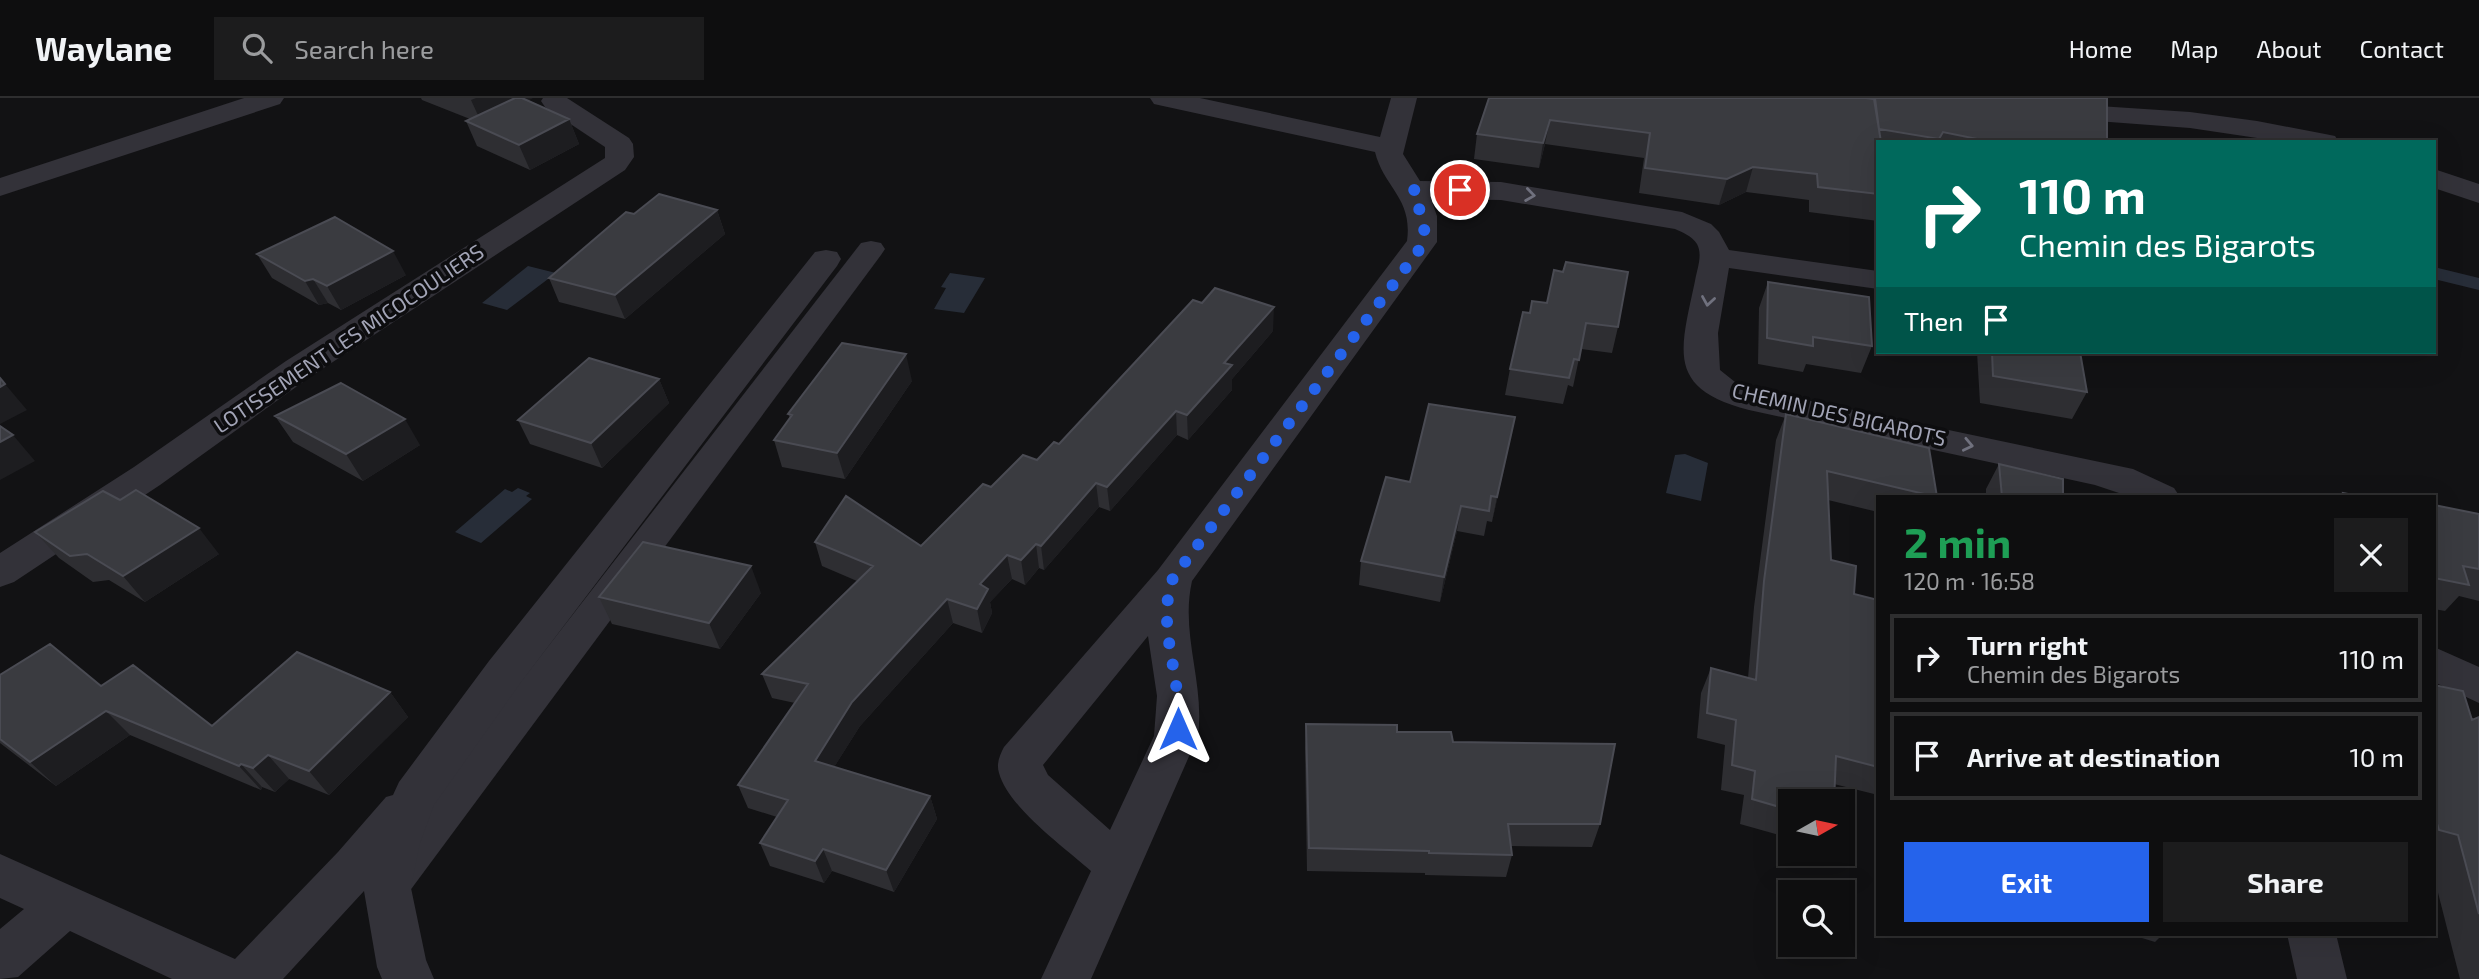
<!DOCTYPE html>
<html lang="en">
<head>
<meta charset="utf-8">
<style>
  :root { --surface:#0e0e0f; --page:#1c1c1d; --text:#f1f3f6; --muted:#9b9c9e; --line:#2e2e2f; --accent:#2563eb }
  body { margin:0; font-family:"Exo 2",sans-serif; background:var(--page); color:var(--text); height:100vh; display:flex; flex-direction:column; font-size:26px; white-space:nowrap }
  * { box-sizing:border-box; margin:0 }
  p { font-size:23px; color:var(--muted) }
  .icon { flex:none; width:38px; height:38px; fill:none; stroke:currentColor; stroke-width:2; stroke-linecap:round; stroke-linejoin:round }
  .map { position:relative; flex:1; overflow:hidden }
  .panel { position:absolute; left:1876px; top:397px; width:560px; height:441px; display:flex; flex-direction:column; background:var(--surface); border-radius:0px; box-shadow:0 7px 28px #0002,0 0 0 2px var(--line) }
  .panel>* { flex:none }
  .top-card { position:absolute; left:1876px; top:42px; width:560px; height:214px; border-radius:0px; box-shadow:0 7px 28px #0002,0 0 0 2px var(--line); background:#00695c; color:#fff; overflow:hidden }
  .needle { width:46px; rotate:81deg }
  .tools { position:absolute; left:1778px; top:691px; display:grid; gap:14px }
  .tools a { display:grid; place-items:center; width:77px; height:77px; border-radius:0px; background:var(--surface); box-shadow:0 7px 28px #0002,0 0 0 2px var(--line); font-size:35px }
  .pin { position:absolute; display:grid; place-items:center; width:60px; height:60px; color:#fff; margin:-30px; border:4px solid #fff; border-radius:50%; box-shadow:0 2px 7px #0007 }
  .me { position:absolute; width:77px; margin:-38px; rotate:0deg; stroke-linejoin:round; filter:drop-shadow(0 0 5px #0008) }
  .turn { display:flex; align-items:center; gap:24px; height:147px; padding:0 28px; font-size:32px }
  .turn .icon { width:91px; height:91px; stroke-width:2.5 }
  .turn b { display:block; font-size:49px; line-height:60px }
  .then { display:flex; align-items:center; height:66px; padding:0 28px; background:#0003; gap:14px; font-size:26px }
  .round { display:grid; place-items:center; flex:none; width:74px; height:74px; border-radius:0px; background:var(--page) }
  .overview { display:flex; align-items:center; justify-content:space-between; height:119px; padding:0 28px }
  h1 { font-size:42px; font-weight:700; line-height:52px; color:#1e9e55 }
  .primary-button { display:flex; gap:14px; margin-top:auto; padding:14px 28px }
  .primary-button a { flex:1; height:80px; border-radius:0px; background:var(--accent); color:#fff; font-size:28px; font-weight:700; line-height:80px; text-align:center }
  .primary-button a+a { background:var(--page); color:var(--text) }
  ul { padding:0; list-style:none }
  li { display:flex; align-items:center; gap:21px; height:88px; margin:0 14px 10px; padding:0 14px; border:4px solid var(--line); border-radius:0px }
  li div { flex:1 }
  li b { display:block; font-size:26px }
  li em { font-style:normal }
  header { display:flex; align-items:center; gap:42px; box-sizing:border-box; height:98px; padding:0 35px; background:var(--surface); border-bottom:2px solid var(--line) }
  header strong { font-size:33px }
  nav { display:flex; gap:38px; margin-inline-start:auto; font-size:24px }
  .search { width:490px; height:63px; background:var(--page); display:flex; align-items:center; gap:18px; box-sizing:border-box; padding:0 24px; border-radius:0px; color:var(--muted); font-size:26px }
  .map>svg:first-child { display:block }
  .water { fill:#272d38 }
  .lines { fill:none; stroke-linecap:round; stroke-linejoin:round }
  .service { fill:#333239; fill-rule:evenodd }
  .minor { fill:#333239; fill-rule:evenodd }
  .wall { fill:#2e2e32 }
  .shaded-wall { fill:#1d1d20 }
  .building { fill:#3a3b40; stroke:#4a4b53; stroke-width:2 }
  .oneway { stroke:#70717e }
  .route { stroke:#2563eb; stroke-width:12; stroke-dasharray:0 21.6 }
  .labels { text-anchor:middle; stroke-width:7; stroke-linejoin:round; paint-order:stroke }
  .street-label { font-size:21px; fill:#a2a4b6; stroke:#0d0d0f }
</style>
</head>
<body>
<header>
<strong>Waylane</strong>
<div class="search"><svg class="icon" aria-label="search" viewBox="0 0 24 24"><circle cx="10" cy="10" r="6"/><path d="M15 15l6 6"/></svg>Search here</div>
<nav><a>Home</a><a>Map</a><a>About</a><a>Contact</a></nav>
</header>
<div class="map">
<svg width="2479" height="881" viewBox="0 0 2479 881">
  <rect width="100%" height="100%" fill="#121214"/>
  <path class="water" d="M528,168L556,175L507,212L482,205Z
    M2434,169L2479,180V192L2434,181Z
    M950,175L985,180L964,215L934,211L946,190L941,189Z
    M1685,356L1708,365L1701,403L1666,395L1675,357Z
    M518,390L530,395L526,398L532,401L481,445L455,434L505,391L512,394Z"/>
  <g class="lines">
    <path class="service" d="M871,143L881,145L885,151L881,157L406,798L391,803L376,798L369,784L376,770L861,145Z"/>
    <path class="minor" d="M244,0H284L280,6L0,98V80Z
      M543,0H567L629,40L633,46L634,59L625,72L310,279L160,387L14,484L0,489V455L134,369L286,263L605,60V49L545,9L541,3Z
      M1150,0H1200L1380,39L1391,0H1417L1403,56L1420,83L1501,84L1682,114L1711,126L1719,134L1729,152L1878,173V191L1729,170L1718,235L1720,272L1735,284L1754,291L2133,371L2174,390L2180,399H2131L2095,387L1749,312C1666,290 1680,254 1695,183C1697,171 1703,157 1697,146C1692,138 1682,134 1675,131L1501,102L1431,101L1437,118V144L1192,483C1180,536 1205,585 1198,638L1091,881H1041L1091,773C1063,748 1009,710 999,675C996,665 1000,657 1004,649L1158,472L1407,143C1413,100 1384,90 1375,54L1163,8L1154,6ZM1148,538L1157,598L1154,638L1110,732L1048,677L1043,667Z
      M2053,5L2190,14L2257,23L2325,36L2335,38L2339,44H2284L2190,30L2043,19L2040,13L2043,7Z
      M2434,71L2479,86V105L2434,90Z
      M826,152L837,154L841,161L837,168L519,587L434,707L420,745L411,790L426,862L434,881H382L377,869L364,793L283,881H172L70,833L18,879L0,881V831L24,811L0,800V756L235,861L338,754L386,699L393,697L399,684L489,563L815,154Z
      M2434,549L2479,569V605L2434,584Z
      M2287,836H2336L2347,881H2297Z"/>
  </g>
  <path class="wall" d="M421,0H532L528,2L569,21L579,46L530,72L477,48L466,23L470,21L422,2Z
    M1489,0H2107V44H1878V123L1809,114V102L1746,94L1719,107L1639,95L1644,60L1545,46L1539,70L1474,61L1477,36Z
    M717,112L725,136L625,221L559,204L549,180L634,116Z
    M257,156L406,177L341,212L328,205L319,207L272,180Z
    M1768,184L1872,248L1861,275L1806,266L1803,274L1758,266L1759,210Z
    M1530,215L1618,229L1612,255L1581,251L1573,289L1568,287L1563,306L1505,297L1510,271Z
    M1273,233L1232,281V292L1188,342L1177,337L1110,413L1099,409L1044,472L1039,470L1025,487L1012,481L990,504L992,515L982,535L953,525L860,628L834,669L930,698L937,721L894,794L832,773L824,785L770,768L760,745L777,719L748,710L738,687L795,605L772,600L762,576L857,483L822,468L815,444L921,448L991,389L1037,362L1059,346Z
    M1977,254H2080L2087,294L2072,321L1980,305Z
    M659,281L669,305L602,370L530,346L518,322Z
    M912,283L845,381L782,369L774,342L790,320L788,316Z
    M1786,316L1937,399H1878V414L1828,402L1831,462L1854,496L1878,502V697L1834,686L1790,704V740L1740,726L1744,697L1721,692L1725,647L1697,640L1701,595L1711,570L1748,580L1754,509L1776,342Z
    M275,318L420,347L363,383L293,344Z
    M1515,319L1492,424L1487,423L1484,438L1457,433L1440,504L1359,487L1361,463L1410,384Z
    M1999,366L2063,399H1986V391Z
    M2434,407L2479,416V503L2459,498L2445,513L2434,511Z
    M35,434L219,456L145,504L109,482L93,484L59,460Z
    M761,495L720,551L612,526L599,499Z
    M0,577L101,588L212,628L390,594L408,619L329,697L289,681L275,694L262,689L261,692L130,637L56,688L0,645Z
    M2434,587L2472,622L2479,619V881H2460L2434,779Z
    M1306,626L1397,634L1453,644L1600,726L1592,749L1511,748L1512,757L1506,779L1425,777V775L1307,773L1305,650Z
    M2129,836H2163L2155,844Z"/>
  <path class="shaded-wall" d="M476,0H533L482,26L471,2Z
    M569,21L579,46L530,72L519,47Z
    M1550,22L1545,46L1539,70L1543,45Z
    M1753,69L1746,94L1719,107L1727,81Z
    M717,112L725,136L625,221L615,197Z
    M393,153L406,177L341,212L327,188Z
    M313,181L328,205L319,207L305,183Z
    M1274,209L1273,233L1232,281V292L1188,342L1187,317L1224,265Z
    M906,256L912,283L845,381L837,355Z
    M659,281L669,305L602,370L591,345Z
    M5,286L27,312L0,326V289Z
    M1176,313L1177,337L1110,413L1107,389Z
    M1515,319L1510,344L1492,424L1497,399Z
    M405,321L420,347L363,383L346,356Z
    M13,337L35,363L0,382V344Z
    M1096,385L1099,409L1044,472L1041,448Z
    M1461,408L1457,433L1440,504L1444,479Z
    M199,430L219,456L145,504L123,478Z
    M1036,446L1039,470L1025,487L1021,462Z
    M1007,457L1012,481L990,504L992,515L982,535L977,511L980,486Z
    M751,468L761,495L720,551L709,525Z
    M947,501L953,525L860,628L823,687L815,663L852,604Z
    M390,594L408,619L329,697L309,673Z
    M106,613L130,637L56,688L30,664Z
    M268,657L289,681L275,694L253,670Z
    M241,666L262,689L261,692L239,668Z
    M930,698L937,721L894,794L886,772Z
    M823,751L832,773L824,785L815,763Z"/>
  <path class="building" d="M515,0H522L569,21L519,47L466,23Z
    M1489,0H1866L1874,1L1881,44H1878V96L1818,89L1817,76L1753,69L1727,81L1645,70L1650,35L1550,22L1543,45L1477,36Z
    M1875,0H2107V44H1992L1943,34L1939,41L1879,31Z
    M659,96L717,112L615,197L549,180L626,114L634,116Z
    M335,119L393,153L327,188L313,181L305,183L257,156Z
    M1566,164L1628,174L1618,229L1586,225L1579,262L1574,261L1569,280L1510,271L1523,214L1530,215L1532,203L1547,205L1554,172L1563,174Z
    M1768,184L1869,199L1872,248L1813,239V248L1767,240Z
    M1215,190L1274,209L1224,265L1232,267L1187,317L1176,313L1107,389L1096,385L1041,448L1036,446L1021,462L1007,457L980,486L988,491L977,511L947,501L852,604L815,663L930,698L886,772L823,751L815,763L760,745L788,702L738,687L808,586L762,576L873,468L815,444L846,398L921,448L983,386L991,389L1023,357L1037,362L1054,344L1059,346L1193,202L1202,205Z
    M842,245L906,256L837,355L774,342L792,317L788,316Z
    M1992,254H2080L2087,294L1993,278Z
    M589,260L659,281L591,345L518,322Z
    M0,280L5,286L0,289Z
    M341,285L405,321L346,356L275,318Z
    M1429,306L1515,319L1497,399L1491,398L1489,413L1461,408L1444,479L1361,463L1386,379L1410,384Z
    M1786,316L1929,350L1937,399L1827,373L1831,462L1856,468L1854,496L1878,502V669L1836,658L1834,704H1790V712L1752,701L1755,673L1732,667L1736,622L1707,615L1711,570L1756,582L1764,483Z
    M0,328L13,337L0,344Z
    M1999,366L2063,381V399H2002Z
    M136,392L199,430L123,478L87,456L70,458L35,434L103,393L120,402Z
    M2343,395L2363,399H2344Z
    M2434,407L2479,416V471L2463,468L2469,487L2434,480Z
    M643,444L751,468L709,525L599,499Z
    M50,546L101,588L133,567L212,628L297,554L390,594L309,673L268,657L253,670L241,666L239,668L106,613L30,664L0,641V577Z
    M2434,587L2463,593L2472,622L2479,619V816L2458,737L2439,732L2434,716Z
    M1306,626L1397,627V634H1451L1453,644L1615,646L1600,726H1508L1512,757L1429,755V753L1309,750Z"/>
  <defs><path id="oneway-chevron" d="M-2-3.5L2.5 0L-2 3.5" fill="none" stroke-width="1.6" stroke-linecap="round" stroke-linejoin="round" transform="scale(1.75)"/></defs>
  <g class="oneway">
    <use href="#oneway-chevron" transform="translate(1530 97) rotate(8)"/>
    <use href="#oneway-chevron" transform="translate(1708 203) rotate(99)"/>
    <use href="#oneway-chevron" transform="translate(1968 347) rotate(12)"/>
  </g>
  <g class="lines">
    <path class="route" d="M1178,631C1183,579 1155,529 1173,480L1419,152L1425,129L1413,92H1460"/>
  </g>
  <g class="labels">
    <g class="street-label">
      <text transform="translate(349 241) rotate(-34)" y="7">LOTISSEMENT LES MICOCOULIERS</text>
      <text transform="translate(1839 317) rotate(13)" y="7">CHEMIN DES BIGAROTS</text>
    </g>
  </g>
</svg>
<div class="tools">
<a><svg class="needle" viewBox="-14 -14 28 28"><path d="M0-13l5 13h-10z" fill="#e53935"/><path d="M0 13l5-13h-10z" fill="#9b9c9e"/></svg></a>
<a><svg class="icon" aria-label="search" viewBox="0 0 24 24"><circle cx="10" cy="10" r="6"/><path d="M15 15l6 6"/></svg></a>
</div>
<div class="pin" style="left:1460px;top:92px;background:#d93025"><svg class="icon" aria-label="arrive" viewBox="0 0 24 24"><path d="M6 21V4h12l-3 4 3 4H6"/></svg></div>
<svg class="me" style="left:1178px;top:631px" viewBox="-20 -20 40 40"><path d="M0-17L14 15 0 8-14 15z" fill="#2563eb" stroke="#fff" stroke-width="4"/></svg>
<div class="top-card">
<div class="turn"><svg class="icon" aria-label="right" viewBox="0 0 24 24"><path d="M7 20v-9h11M14 6l5 5-5 5"/></svg><div><b>110 m</b>Chemin des Bigarots</div></div>
<div class="then">Then<svg class="icon" aria-label="arrive" viewBox="0 0 24 24"><path d="M6 21V4h12l-3 4 3 4H6"/></svg></div>
</div>
<section class="panel">
<div class="overview"><div><h1>2 min</h1><p>120 m · 16:58</p></div><a class="round"><svg class="icon" aria-label="close" viewBox="0 0 24 24"><path d="M6 6l12 12M18 6L6 18"/></svg></a></div>
<ul>
<li><svg class="icon" aria-label="right" viewBox="0 0 24 24"><path d="M7 20v-9h11M14 6l5 5-5 5"/></svg><div><b>Turn right</b><p>Chemin des Bigarots</p></div><em>110 m</em></li>
<li><svg class="icon" aria-label="arrive" viewBox="0 0 24 24"><path d="M6 21V4h12l-3 4 3 4H6"/></svg><div><b>Arrive at destination</b></div><em>10 m</em></li>
</ul>
<div class="primary-button"><a>Exit</a><a>Share</a></div>
</section>
</div>
</body>
</html>
